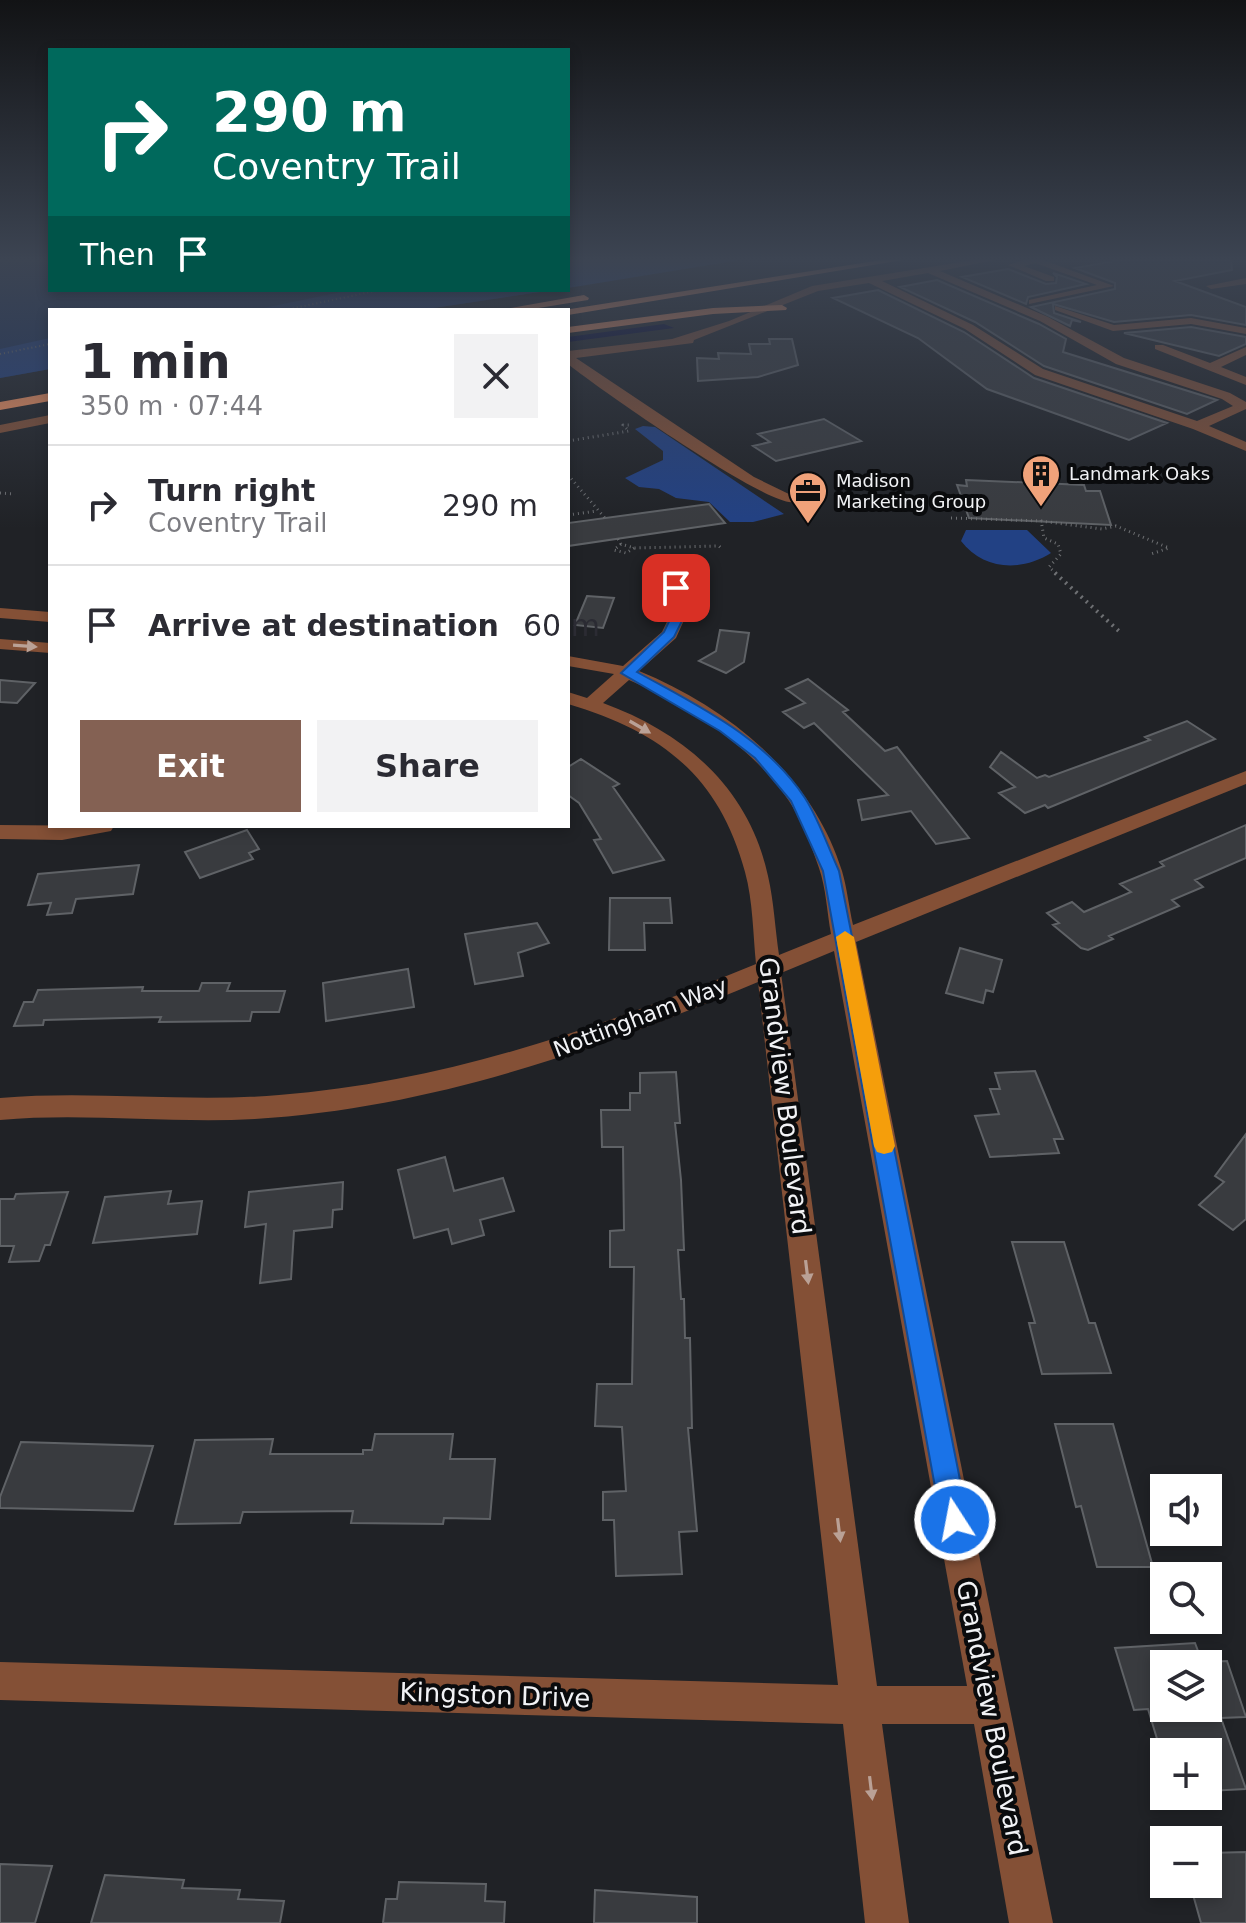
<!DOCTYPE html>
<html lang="en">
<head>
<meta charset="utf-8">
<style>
  :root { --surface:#fff; --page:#f2f2f3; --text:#2b2b33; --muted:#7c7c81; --line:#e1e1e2; --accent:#846153 }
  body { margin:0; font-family:"DejaVu Sans",sans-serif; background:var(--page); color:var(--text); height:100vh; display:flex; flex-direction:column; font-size:30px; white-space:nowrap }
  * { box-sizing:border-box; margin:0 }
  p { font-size:26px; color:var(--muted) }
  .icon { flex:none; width:44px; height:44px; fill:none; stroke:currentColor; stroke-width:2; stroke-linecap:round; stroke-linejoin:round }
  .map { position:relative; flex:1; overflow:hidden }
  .sheet { position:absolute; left:48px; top:308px; width:522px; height:520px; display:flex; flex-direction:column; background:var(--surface); border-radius:0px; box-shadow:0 4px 12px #0003 }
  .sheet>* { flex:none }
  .banner { position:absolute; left:48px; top:48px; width:522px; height:244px; border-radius:0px; box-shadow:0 4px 12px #0003; background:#00695c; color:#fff; overflow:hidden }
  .fabs { position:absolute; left:1150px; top:1474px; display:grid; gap:16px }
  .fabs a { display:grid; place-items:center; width:72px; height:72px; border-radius:0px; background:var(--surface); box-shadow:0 4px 12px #0003; font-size:40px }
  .pin { position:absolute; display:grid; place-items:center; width:68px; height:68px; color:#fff; margin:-34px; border-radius:16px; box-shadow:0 4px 12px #0006 }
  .me { position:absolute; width:88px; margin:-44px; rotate:349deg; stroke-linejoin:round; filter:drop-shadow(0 0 6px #0008) }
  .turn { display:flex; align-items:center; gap:28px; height:168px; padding:0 32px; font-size:36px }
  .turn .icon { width:104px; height:104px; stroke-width:2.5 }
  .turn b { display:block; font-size:56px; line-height:68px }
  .then { display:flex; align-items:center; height:76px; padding:0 32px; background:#0003; gap:16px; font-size:30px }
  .round { display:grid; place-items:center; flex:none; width:84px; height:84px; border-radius:0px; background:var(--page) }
  .overview { display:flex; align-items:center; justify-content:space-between; height:136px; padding:0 32px }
  h1 { font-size:48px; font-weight:700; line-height:60px }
  .cta { display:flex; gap:16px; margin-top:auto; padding:16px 32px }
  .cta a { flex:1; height:92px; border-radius:0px; background:var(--accent); color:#fff; font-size:32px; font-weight:700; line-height:92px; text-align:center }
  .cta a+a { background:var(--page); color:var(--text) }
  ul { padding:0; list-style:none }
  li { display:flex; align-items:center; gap:24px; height:120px; padding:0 32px; border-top:2px solid var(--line) }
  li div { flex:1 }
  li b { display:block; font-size:30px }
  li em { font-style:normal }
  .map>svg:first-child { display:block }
  .green { fill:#1b315e }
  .forest { fill:#224184 }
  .water { fill:#000332 }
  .building { fill:#393b3f; stroke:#5f6266; stroke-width:2 }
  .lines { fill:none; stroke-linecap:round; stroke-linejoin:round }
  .path-far2 { stroke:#6e7073; stroke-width:2; stroke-dasharray:1 3; stroke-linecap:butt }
  .path-far1 { stroke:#6e7073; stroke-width:3; stroke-dasharray:1 4; stroke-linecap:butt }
  .path { stroke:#6e7073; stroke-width:4; stroke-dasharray:2 5; stroke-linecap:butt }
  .minor { fill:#845036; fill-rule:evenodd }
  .highway { fill:#fe9660; fill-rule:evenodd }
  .oneway { fill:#baa196 }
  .route { fill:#1a73e8; stroke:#114b97; stroke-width:2 }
  .slow { fill:#f59e0b }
  .labels { text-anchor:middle; stroke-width:8; stroke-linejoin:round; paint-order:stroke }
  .far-poi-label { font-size:18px; fill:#f1f2f5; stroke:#0a0b0d; text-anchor:start }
  .street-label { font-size:22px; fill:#f1f2f5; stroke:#0a0b0d }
  .near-street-label { font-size:26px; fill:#f1f2f5; stroke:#0a0b0d }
</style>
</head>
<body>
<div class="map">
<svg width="1246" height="1923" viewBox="0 0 1246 1923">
  <rect width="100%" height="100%" fill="#202226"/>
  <path class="green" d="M0,260H50V290H553L420,310H50V369L0,378Z"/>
  <path class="forest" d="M568,260H740L568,288Z
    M351,290H553L420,310H254Z
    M50,338V369L0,378V349Z
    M643,426L655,427L784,514L753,522H730L709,502L676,498L659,489L639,487L625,478L663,460V451L635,429Z
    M966,530H1027L1051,553C1021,572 983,570 961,541Z"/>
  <path class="water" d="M664,324L674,328L568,342V337Z"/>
  <path class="building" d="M1120,260H1231L1232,270L1175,281L1246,307V325L1191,315L1114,322L1053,304L1054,313L1081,322L1072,320L1070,326L1031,307L1115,289V283L1075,268Z
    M1008,269L1046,284L1056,283L1057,277L1053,273L1086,284L1028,297L1026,304L962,277Z
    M937,280L1039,324L1066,339L1063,352L1217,400L1187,414L1044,366L975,322L900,287Z
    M878,290L964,332L1034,378L1167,423L1129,440L987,389L918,338L833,298Z
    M1191,327L1246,337V344L1219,356L1124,333Z
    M769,339H792L798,365L758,377L698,381L697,358L719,359L718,353L751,354L749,344H770Z
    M824,419L861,441L776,461L753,446L770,442L758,434Z
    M966,480L1084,485L1086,491H1100L1111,525L969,518L957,485L967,486Z
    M709,504L725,523L568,546V523Z
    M587,596L614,598L603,628L575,625Z
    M720,630L749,633L744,662L726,673L699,661L716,651Z
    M808,679L848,710L843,712L885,751L897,747L969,838L936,844L911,811L862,820L858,800L888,795L814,723L804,728L783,712L805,703L786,689Z
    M0,680L35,683L17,703L0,702Z
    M1187,721L1215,739L1048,808L1045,805L1025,813L999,793L1015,787L990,767L1001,752L1037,778L1045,775L1049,777L1150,740L1145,737Z
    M581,759L619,784L613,787L664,860L613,873L594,840L601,839L579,803L568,795V767Z
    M1246,825V858L1195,880L1203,887L1172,900L1179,906L1109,936L1113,939L1088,950L1081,948L1053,925L1059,923L1047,913L1072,902L1084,912L1131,892L1120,884L1164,866L1160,862Z
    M247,830L259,849L249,853L253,859L200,878L185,852Z
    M139,865L133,894L76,899L72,913L47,915L51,903L28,905L38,874Z
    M610,898H670L672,923H644L645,950H609Z
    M537,923L549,943L518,953L523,976L475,984L465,934Z
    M960,948L1002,960L993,992L986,990L983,1003L946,993Z
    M408,969L414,1007L326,1021L323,983Z
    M202,983H230L227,991H285L279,1012H252L250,1021L159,1022L161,1017L44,1020L43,1025L14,1026L24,1002H33L38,990L143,987L142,991H199Z
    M1035,1071L1063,1139H1054L1059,1153L990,1157L975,1116L999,1114L990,1089H1000L995,1073Z
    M676,1072L680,1123H675L681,1180L684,1250H678L681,1299H684L685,1338H690L692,1428H688L697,1531L679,1532L682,1574L616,1576L614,1520H603V1492L626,1491L622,1427L595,1426L597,1384H632L634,1267H610V1231L624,1230L623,1147H602L601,1110H630V1093H640V1073Z
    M1246,1134V1219L1233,1230L1199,1205L1224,1182L1215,1176Z
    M445,1157L454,1191L503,1178L514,1211L480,1220L484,1235L452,1244L448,1229L414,1238L398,1170Z
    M343,1182L342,1209L333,1210L332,1227L294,1231L291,1279L260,1283L266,1224L245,1227L249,1192Z
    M171,1191L168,1204L202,1201L197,1234L93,1243L105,1197Z
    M68,1192L50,1245H45L39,1261L9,1262L14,1246H0V1199H14L16,1194Z
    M1012,1242H1064L1089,1323H1095L1111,1373L1042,1374L1029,1323H1035Z
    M1055,1424H1113L1153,1567H1097L1081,1506L1076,1507Z
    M375,1434H453L450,1459H495L490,1519L444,1518L443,1524L351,1523L353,1511L243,1512L240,1523L175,1524L195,1440L273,1439L270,1454H363V1450H372Z
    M21,1442L153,1446L133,1511L0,1508V1497Z
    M1195,1643L1203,1664H1164V1708H1208V1662L1227,1661L1246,1717L1221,1718L1246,1789L1208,1791V1752H1161L1148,1709L1134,1710L1115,1648Z
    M1246,1852V1923H1201L1190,1884H1208V1853Z
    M0,1864L52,1866L35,1923H0Z
    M105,1875L184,1880L182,1888L240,1890L238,1899L284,1901L280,1923H91Z
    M399,1882L486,1884L485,1901L505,1902L504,1923H383L386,1899H397Z
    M595,1890L697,1897V1923H594Z"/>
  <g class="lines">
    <path class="path-far2" d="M285,310L380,290
      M0,354L50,344"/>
    <path class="path-far1" d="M568,441L629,431L623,425H629
      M568,475L605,518
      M0,493L15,494
      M568,515L597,511
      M951,518L1041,521L1102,529L1116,526L1169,548L1151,554
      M1041,520L1044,538L1058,544L1061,554L1049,567L1058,575
      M618,539L621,544L634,548L719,546L722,549
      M621,544L614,550L626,553L634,548"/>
    <path class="path" d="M1055,573L1121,633"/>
    <path class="minor" d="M974,260H995L940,271L1048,317L1124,358L1230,393L1246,402V409L1209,426L1246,442V451L1193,429L1035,375L965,329L869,283L818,291L694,340L693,343L576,358L754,477L793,496V502C768,507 596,387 568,364V351L672,339L729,321L812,286ZM928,273L1040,321L1116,364L1222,399L1233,406L1197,421L1043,369L973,325L882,281Z
      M1024,260H1043L1114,286L1029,304V300L1097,285L1035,263L1024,266L1054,277V281H1046L1008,265Z
      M1246,278V284L1211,289L1206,286Z
      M1055,306L1114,325L1191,318L1246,328V334L1191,324L1113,331L1055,310Z
      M1155,345H1163L1210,363L1246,347V355L1221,367L1246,377V385L1155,349Z
      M50,415V423L0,433V425Z
      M670,564L678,569L690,607L676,638L639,671C729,708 812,775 842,871C847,888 849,907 853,925L1246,771V784L856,942L1053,1923H1009L974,1724H882L909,1923H865L843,1724L0,1700V1662L838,1685L758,982C596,1050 432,1108 255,1119C170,1124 85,1112 0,1120V1098C93,1090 186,1103 279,1095C447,1082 601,1027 756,964C753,934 753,901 745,872C719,776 662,732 568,704V692L587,698L614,674L568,666V656L623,666L662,632L674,607L662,569ZM629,680C688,705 753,747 789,801C802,820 811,845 819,868C826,888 827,912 831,934L779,955C775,929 774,902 768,876C749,788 685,733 603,703ZM834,951L967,1686H877L781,973Z
      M0,608L50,612V622L0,618Z
      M0,639L50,643V653L0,649Z
      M0,825L114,826L111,831L62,840L0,839Z"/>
    <path class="highway" d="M881,260H903L568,315V310H564Z
      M584,295L589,298L588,300L526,310H499Z
      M782,305L787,308L786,310L713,314L568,333V327L713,308Z
      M50,393V401L0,410V402Z"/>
  </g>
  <defs><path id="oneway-solid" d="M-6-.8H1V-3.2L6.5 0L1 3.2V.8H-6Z" transform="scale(2)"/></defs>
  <g class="oneway">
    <use href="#oneway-solid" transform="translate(25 646) rotate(4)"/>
    <use href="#oneway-solid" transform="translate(640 727) rotate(30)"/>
    <use href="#oneway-solid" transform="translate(807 1272) rotate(83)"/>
    <use href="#oneway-solid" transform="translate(839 1530) rotate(83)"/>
    <use href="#oneway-solid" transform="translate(871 1788) rotate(83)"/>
  </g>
  <linearGradient id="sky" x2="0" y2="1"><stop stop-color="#121315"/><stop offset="0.49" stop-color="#3c4452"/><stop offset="1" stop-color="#3c4452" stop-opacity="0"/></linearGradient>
  <rect width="1246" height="529" fill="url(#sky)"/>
  <path class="route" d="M676,584L682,588L689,607L674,637L637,672C698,706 765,737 805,798C819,820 828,847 839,871L968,1520L964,1530L955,1534L945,1530L941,1520L823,871L791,801L755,758L720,731L621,673L664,632L676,607L670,588Z"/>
  <path class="slow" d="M845,931L854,937L895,1146L892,1152L884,1154L877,1152L874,1146L836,937Z"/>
  <defs>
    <g id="building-pin" transform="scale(2)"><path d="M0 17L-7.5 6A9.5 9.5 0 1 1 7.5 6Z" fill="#f0a27a" stroke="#0a0b0d"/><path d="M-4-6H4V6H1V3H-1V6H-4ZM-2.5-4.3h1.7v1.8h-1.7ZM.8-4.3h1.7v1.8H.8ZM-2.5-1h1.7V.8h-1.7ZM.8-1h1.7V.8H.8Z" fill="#111"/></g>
    <g id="office-pin" transform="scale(2)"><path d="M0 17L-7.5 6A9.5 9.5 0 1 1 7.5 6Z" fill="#f0a27a" stroke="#0a0b0d"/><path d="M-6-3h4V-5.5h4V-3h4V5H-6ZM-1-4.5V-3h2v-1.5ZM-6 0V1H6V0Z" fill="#111"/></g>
  </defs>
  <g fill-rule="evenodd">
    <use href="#building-pin" x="1041" y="474"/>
    <use href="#office-pin" x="808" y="491"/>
  </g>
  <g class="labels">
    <g class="far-poi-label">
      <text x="1069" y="480">Landmark Oaks</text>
      <text x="836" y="487">Madison<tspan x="836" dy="21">Marketing Group</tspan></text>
    </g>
    <g class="street-label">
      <text transform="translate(640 1017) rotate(-21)" y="8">Nottingham Way</text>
    </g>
    <g class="near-street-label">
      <text transform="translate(785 1096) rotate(83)" y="9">Grandview Boulevard</text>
      <text transform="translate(495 1695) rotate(2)" y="9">Kingston Drive</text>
      <text transform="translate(992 1718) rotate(79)" y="9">Grandview Boulevard</text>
    </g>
  </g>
</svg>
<div class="fabs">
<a><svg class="icon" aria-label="sound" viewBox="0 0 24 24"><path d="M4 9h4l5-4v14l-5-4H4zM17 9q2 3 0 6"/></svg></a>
<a><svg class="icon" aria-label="search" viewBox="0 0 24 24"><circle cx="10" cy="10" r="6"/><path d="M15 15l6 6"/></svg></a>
<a><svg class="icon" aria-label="layers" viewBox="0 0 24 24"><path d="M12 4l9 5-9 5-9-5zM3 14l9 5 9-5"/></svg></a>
<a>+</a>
<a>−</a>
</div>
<div class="pin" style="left:676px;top:588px;background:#d93025"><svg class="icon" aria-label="arrive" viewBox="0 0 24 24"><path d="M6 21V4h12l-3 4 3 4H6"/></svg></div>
<svg class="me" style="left:955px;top:1520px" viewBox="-20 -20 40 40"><circle r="17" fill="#1a73e8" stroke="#fff" stroke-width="3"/><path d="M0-11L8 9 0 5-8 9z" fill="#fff"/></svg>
<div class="banner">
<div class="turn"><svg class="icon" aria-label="right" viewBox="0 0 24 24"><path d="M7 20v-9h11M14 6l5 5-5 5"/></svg><div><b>290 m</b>Coventry Trail</div></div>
<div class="then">Then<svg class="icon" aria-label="arrive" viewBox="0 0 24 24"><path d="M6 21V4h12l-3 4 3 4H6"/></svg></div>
</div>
<section class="sheet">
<div class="overview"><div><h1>1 min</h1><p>350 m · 07:44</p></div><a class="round"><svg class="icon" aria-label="close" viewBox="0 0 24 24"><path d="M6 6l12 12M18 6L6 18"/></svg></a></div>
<ul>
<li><svg class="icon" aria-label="right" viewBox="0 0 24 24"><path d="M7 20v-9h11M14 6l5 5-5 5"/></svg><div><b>Turn right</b><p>Coventry Trail</p></div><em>290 m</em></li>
<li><svg class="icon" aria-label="arrive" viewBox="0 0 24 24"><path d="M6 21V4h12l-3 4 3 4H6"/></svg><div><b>Arrive at destination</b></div><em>60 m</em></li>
</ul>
<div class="cta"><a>Exit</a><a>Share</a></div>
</section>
</div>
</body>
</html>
